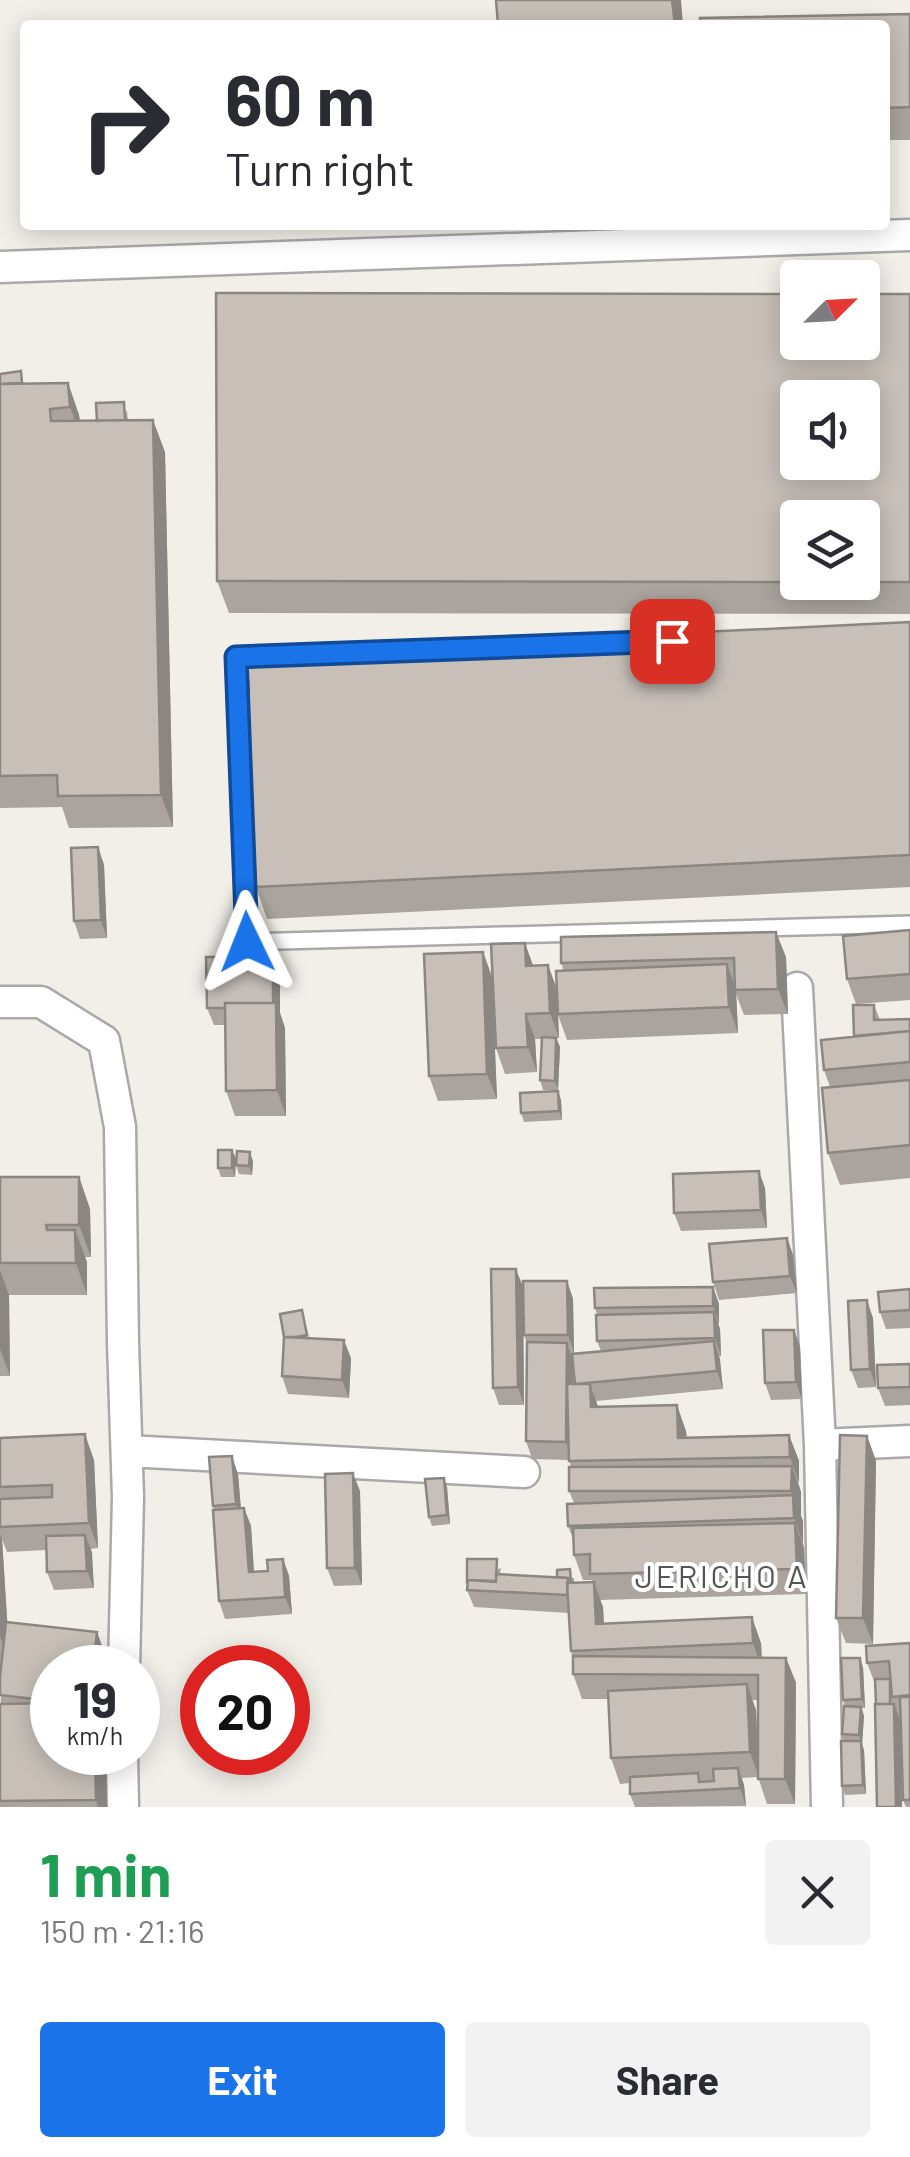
<!DOCTYPE html>
<html lang="en">
<head>
<meta charset="utf-8">
<style>
  :root { --surface:#fff; --page:#f2f2f3; --text:#2b2b33; --muted:#7c7c81; --accent:#1a73e8 }
  body { margin:0; font-family:Barlow,sans-serif; background:var(--page); color:var(--text); height:100vh; display:flex; flex-direction:column; font-size:38px; white-space:nowrap }
  * { box-sizing:border-box; margin:0 }
  p { font-size:32px; color:var(--muted) }
  .icon { flex:none; width:55px; height:55px; fill:none; stroke:currentColor; stroke-width:2; stroke-linecap:round; stroke-linejoin:round }
  .map { position:relative; height:1807px; overflow:hidden }
  .sheet { display:flex; flex-direction:column; background:var(--surface); flex:1 }
  .sheet>* { flex:none }
  .banner { position:absolute; left:20px; top:20px; width:870px; height:210px; border-radius:10px; box-shadow:0 5px 25px #0003; background:#fff; color:var(--text); overflow:hidden }
  .needle { width:65px; rotate:66deg }
  .buttons { position:absolute; left:780px; top:260px; display:grid; gap:20px }
  .buttons a { display:grid; place-items:center; width:100px; height:100px; border-radius:10px; background:var(--surface); box-shadow:0 5px 25px #0003; font-size:50px }
  .speed { position:absolute; left:30px; top:1645px; display:flex; gap:20px; font-size:50px; font-weight:700; text-align:center }
  .speed>* { display:grid; place-content:center; width:130px; height:130px; border-radius:50%; background:var(--surface); box-shadow:0 5px 25px #0003; line-height:1 }
  .speed small { font-size:25px; font-weight:400 }
  .speed .limit { border:15px solid #d22; background:#fff; color:#111 }
  .pin { position:absolute; display:grid; place-items:center; width:85px; height:85px; color:#fff; margin:-42px; border-radius:20px; box-shadow:0 5px 15px #0006 }
  .me { position:absolute; width:110px; margin:-55px; rotate:358deg; stroke-linejoin:round; filter:drop-shadow(0 0 8px #0008) }
  .turn { display:flex; align-items:center; gap:35px; height:210px; padding:0 40px; font-size:45px }
  .turn .icon { width:130px; height:130px; stroke-width:2.5 }
  .turn b { display:block; font-size:70px; line-height:85px }
  .round { display:grid; place-items:center; flex:none; width:105px; height:105px; border-radius:10px; background:var(--page) }
  .summary { display:flex; align-items:center; justify-content:space-between; height:170px; padding:0 40px }
  h1 { font-size:60px; font-weight:700; line-height:75px; color:#1e9e55 }
  .cta { display:flex; gap:20px; margin-top:auto; padding:20px 40px }
  .cta a { flex:1; height:115px; border-radius:10px; background:var(--accent); color:#fff; font-size:40px; font-weight:700; line-height:115px; text-align:center }
  .cta a+a { background:var(--page); color:var(--text) }
  .map>svg:first-child { display:block }
  .lines { fill:none; stroke-linecap:round; stroke-linejoin:round }
  .service-casing { stroke:#a9a9a9; stroke-width:20 }
  .minor-casing { stroke:#a9a9a9; stroke-width:35 }
  .service { stroke:#fff; stroke-width:15 }
  .minor { stroke:#fff; stroke-width:30 }
  .wall { fill:#aba49e; fill-rule:evenodd }
  .shaded-wall { fill:#8b8681 }
  .building { fill:#c7bfb8; stroke:#8b8681; stroke-width:2.5; fill-rule:evenodd }
  .route-casing { stroke:#114b97; stroke-width:25 }
  .route { stroke:#1a73e8; stroke-width:18 }
  .labels { text-anchor:middle; stroke-width:8; stroke-linejoin:round; paint-order:stroke }
  .quarter-label { font-size:32px; letter-spacing:2.5px; fill:#555; stroke:#fff }
</style>
</head>
<body>
<div class="map">
<svg width="910" height="1807" viewBox="0 0 910 1807">
  <rect width="100%" height="100%" fill="#f2efe9"/>
  <g class="lines">
    <g class="service-casing">
      <path id="service" d="M266,656L236,657L247,942L910,924"/>
    </g>
    <g class="minor-casing">
      <path id="minor" d="M0,267L910,235
        M797,988L820,1445
        M0,1002H41L104,1041L120,1127L123,1343L128,1497L124,1668
        M127,1451L524,1472
        M122,1752L123,1807
        M827,1807L820,1445L910,1441"/>
    </g>
    <use href="#service" class="service"/>
    <use href="#minor" class="minor"/>
  </g>
  <path class="wall" d="M910,14V140H885V25Z
    M910,294V614L229,613L217,581Z
    M0,374L24,383H68L79,415L80,421H97L127,411L128,420L165,452L173,827L69,828L62,807L0,808Z
    M910,622V887L267,919L256,887Z
    M98,847L104,865L107,938L80,939L74,921Z
    M910,930V1000L856,1004L847,979Z
    M483,952L492,977L497,1099L438,1101L429,1076Z
    M273,957L280,975V1013L285,1028L286,1116H235L226,1091L225,1025H214L207,1008Z
    M786,957L788,1014L744,1015L736,994L738,1033L567,1040L558,1015L559,1038H556L560,1047L558,1090H543L540,1080L542,1039H535L537,1072L505,1074L496,1048L533,966L548,965L557,989L564,971L561,963Z
    M874,1005L880,1020L910,1019V1178L840,1185L828,1153L830,1087L824,1070L854,1036Z
    M561,1100L562,1120L524,1122L521,1113Z
    M232,1150L236,1159L235,1177H221L218,1168Z
    M253,1161L252,1175L239,1174L236,1165Z
    M0,1177H79L90,1209L91,1257H85L87,1262V1295H9L10,1376H0Z
    M765,1188L767,1228L681,1231L674,1213Z
    M787,1238L793,1255L797,1293L719,1300L713,1282Z
    M567,1281L573,1299L574,1353H570L573,1359L601,1351L597,1341V1314L595,1308L713,1287L719,1304V1324H718L720,1329L721,1356H719L723,1389L596,1401L598,1407L686,1431L687,1437L789,1435L799,1461V1482H798L801,1492V1516L803,1521V1543L804,1548L806,1594L600,1600L603,1607L604,1623L761,1643L762,1658H786L796,1683L795,1804H767L758,1777L742,1778L744,1785L746,1806L635,1807L630,1794V1783L620,1784L611,1758L608,1699H582L573,1674L569,1613L474,1607L467,1590V1581L501,1568L500,1574L574,1578V1583L593,1582L592,1580H583L574,1555V1541L568,1526L574,1503L569,1491L571,1467L569,1460L532,1459L526,1441L527,1344L524,1335ZM752,1700H758V1752L756,1710Z
    M523,1287L524,1405H499L493,1388Z
    M910,1289V1328L886,1329L880,1312Z
    M302,1310L309,1338L351,1358L349,1398L288,1394L282,1376Z
    M873,1318L876,1387L858,1388L851,1370Z
    M794,1330L800,1347L802,1399L771,1400L765,1383Z
    M910,1364V1405L885,1406L878,1388Z
    M867,1436L876,1461L873,1644L846,1643L836,1618Z
    M0,1438L94,1460L98,1548L90,1549L94,1588L54,1590L47,1572L46,1550L7,1552L2,1539L7,1622L97,1632L106,1657L52,1668V1752H106L107,1807H0L1,1663H0Z
    M238,1474L241,1509L244,1508L251,1526L254,1571H268L283,1559L289,1576L292,1614L225,1619L219,1601L214,1510L213,1506Z
    M447,1487L450,1524L432,1526L429,1517Z
    M360,1491L362,1585L334,1586L327,1568Z
    M910,1643V1807H906L903,1800L901,1734L874,1681L867,1663Z
    M863,1667L865,1708H862L864,1716L862,1744L864,1750L866,1794L845,1795L842,1786L844,1741L842,1734L845,1706L843,1700Z"/>
  <path class="shaded-wall" d="M672,0H681L683,25H675Z
    M68,383L79,415L82,439L70,407Z
    M153,420L165,452L173,827L161,795Z
    M98,847L104,865L107,938L101,920Z
    M776,932L786,957L788,1014L778,989Z
    M525,943L534,968L526,966Z
    M483,952L492,977L497,1099L487,1074Z
    M273,957L280,975V1013L285,1028L286,1116L277,1090L273,1008Z
    M727,964L736,989L738,1033L729,1007Z
    M548,965L557,990L559,1038L550,1013Z
    M526,1014L535,1039L537,1072L528,1047Z
    M556,1038L560,1047L558,1090L555,1081Z
    M558,1091L561,1100L562,1120L559,1111Z
    M232,1150L236,1159L235,1177L232,1168Z
    M250,1152L253,1161L252,1175L249,1166Z
    M759,1171L765,1188L767,1228L761,1210Z
    M79,1177L90,1209L91,1257L79,1225Z
    M75,1230L87,1262V1295L76,1263Z
    M787,1238L793,1255L797,1293L790,1276Z
    M516,1269L523,1287L524,1405L518,1387Z
    M0,1270L9,1295L10,1376L0,1349Z
    M567,1281L573,1299L574,1353L568,1335Z
    M713,1287L719,1304V1324L713,1306Z
    M867,1300L873,1318L876,1387L870,1369Z
    M714,1312L720,1329L721,1356L715,1338Z
    M794,1330L800,1347L802,1399L796,1382Z
    M344,1340L351,1358L349,1398L342,1380Z
    M714,1341L720,1359L723,1389L717,1371Z
    M567,1343L573,1361L572,1460L566,1442Z
    M590,1384L599,1409L591,1407Z
    M677,1405L686,1431L687,1459L678,1438Z
    M85,1434L94,1460L98,1548L89,1523Z
    M789,1435L799,1461V1482L790,1457Z
    M867,1436L876,1461L873,1644L863,1618Z
    M232,1456L238,1474L242,1522L236,1504Z
    M792,1466L801,1492V1516L803,1521V1543L794,1518L793,1496L791,1491Z
    M353,1473L360,1491L362,1585L355,1568Z
    M444,1478L447,1487L450,1524L447,1515Z
    M244,1508L251,1526L255,1589L249,1572Z
    M795,1523L804,1548L806,1594L797,1569Z
    M0,1534L2,1539L10,1663L0,1636Z
    M85,1535L92,1552L94,1588L87,1571Z
    M283,1559L289,1576L292,1614L285,1597Z
    M594,1582L603,1607L605,1649L596,1624Z
    M752,1617L761,1643L762,1669L753,1643Z
    M97,1632L106,1657L105,1668H93Z
    M786,1658L796,1683L795,1804L785,1779Z
    M860,1658L863,1667L865,1708L862,1699Z
    M747,1684L756,1710L759,1777L750,1752Z
    M894,1704L901,1722L902,1807H896Z
    M861,1707L864,1716L862,1744L864,1750L866,1794L863,1785L861,1742L859,1735Z
    M95,1752H106L107,1807H98L96,1800Z
    M738,1768L744,1785L746,1806L740,1788Z"/>
  <path class="building" d="M496,0H672L675,25H498Z
    M910,14V107L885,108V25H701L700,18Z
    M216,293L798,294V342H862V294H910V582H862V518H798V582L217,581ZM798,398H862V462H798Z
    M21,371L22,383L0,384V374Z
    M68,383L70,407L50,409L51,421L153,420L161,795L58,796L57,775L0,776V384Z
    M124,402L125,420L97,421L96,403Z
    M910,622V855L256,887L245,692H249L246,654Z
    M98,847L101,920L74,921L71,848Z
    M910,930V974L847,979L843,936Z
    M776,932L778,989L735,990L734,958L561,963V937Z
    M525,943L526,966L548,965L550,1013L526,1014L528,1047L496,1048L491,944Z
    M483,952L487,1074L429,1076L424,954Z
    M206,957H273V1003H225V1008H207Z
    M727,964L729,1007L558,1014L556,971Z
    M225,1003H276L277,1090L226,1091Z
    M853,1005H874V1020L910,1019V1031L854,1036Z
    M910,1031V1062L824,1070L821,1040Z
    M542,1037L556,1038L555,1081L540,1080Z
    M910,1080V1145L828,1153L822,1088Z
    M558,1091L559,1111L521,1113L520,1093Z
    M218,1150H232V1168H218Z
    M237,1151L250,1152L249,1166L236,1165Z
    M759,1171L761,1210L674,1213L673,1174Z
    M0,1177H79V1225H46L47,1230H75L76,1263H0Z
    M787,1238L790,1276L713,1282L709,1244Z
    M491,1269H516L518,1387L493,1388Z
    M523,1281H567L568,1335H524Z
    M713,1287V1306L595,1308L594,1288Z
    M910,1289V1310L880,1312L878,1292Z
    M867,1300L870,1369L851,1370L848,1301Z
    M302,1310L307,1335L296,1337H284L280,1314Z
    M714,1312L715,1338L597,1341L596,1315Z
    M763,1330H794L796,1382L765,1383Z
    M284,1337L344,1340L342,1380L282,1376Z
    M714,1341L717,1371L575,1384L572,1354Z
    M527,1342L567,1343L566,1442L526,1441Z
    M910,1364V1387L878,1388L877,1365Z
    M567,1384H590L591,1407L677,1405L678,1438L789,1435L790,1457L569,1461Z
    M85,1434L89,1523L0,1527V1499L52,1497V1485L0,1487V1438Z
    M840,1435L867,1436L863,1618H836Z
    M232,1456L236,1504L213,1506L209,1457Z
    M792,1466L791,1491H569V1467Z
    M353,1473L355,1568H327L325,1474Z
    M444,1478L447,1515L429,1517L425,1479Z
    M793,1495L794,1518L568,1526L567,1504Z
    M244,1508L249,1572L268,1571L267,1560L283,1559L285,1597L219,1601L213,1510Z
    M795,1523L797,1569L590,1574V1554L574,1555L573,1528Z
    M85,1535L87,1571L47,1572L46,1536Z
    M467,1559H497L496,1581L468,1580L467,1581Z
    M570,1569L571,1581H568V1578L557,1577V1570Z
    M496,1574L568,1578L567,1595L467,1590L468,1580L496,1582Z
    M594,1582L596,1624L752,1617L753,1643L571,1651L567,1583Z
    M6,1622L97,1632L93,1668H52V1701L0,1695V1676Z
    M910,1643V1695L892,1697L889,1661L867,1663L866,1646Z
    M573,1656L786,1658L785,1779H758V1675L573,1674Z
    M841,1658H860L862,1699L843,1700Z
    M875,1679H890V1704H876Z
    M747,1684L750,1752L611,1758L608,1691Z
    M900,1697H910V1800H903Z
    M52,1703V1752H95L96,1800L0,1801V1704Z
    M875,1704H894L896,1807H877Z
    M844,1706L861,1707L859,1735L842,1734Z
    M841,1741H861L863,1785L842,1786Z
    M738,1768L740,1788L630,1794V1777L698,1773L699,1782L714,1781L713,1769Z"/>
  <g class="lines">
    <g class="route-casing">
      <path id="route" d="M247,942L236,657L672,641"/>
    </g>
    <use href="#route" class="route"/>
  </g>
  <g class="labels">
    <g class="quarter-label">
      <text x="722" y="1588">JERICHO A</text>
    </g>
  </g>
</svg>
<div class="buttons">
<a><svg class="needle" viewBox="-14 -14 28 28"><path d="M0-13l5 13h-10z" fill="#e53935"/><path d="M0 13l5-13h-10z" fill="#7c7c81"/></svg></a>
<a><svg class="icon" aria-label="sound" viewBox="0 0 24 24"><path d="M4 9h4l5-4v14l-5-4H4zM17 9q2 3 0 6"/></svg></a>
<a><svg class="icon" aria-label="layers" viewBox="0 0 24 24"><path d="M12 4l9 5-9 5-9-5zM3 14l9 5 9-5"/></svg></a>
</div>
<div class="speed"><div>19<small>km/h</small></div><div class="limit">20</div></div>
<div class="pin" style="left:672px;top:641px;background:#d93025"><svg class="icon" aria-label="arrive" viewBox="0 0 24 24"><path d="M6 21V4h12l-3 4 3 4H6"/></svg></div>
<svg class="me" style="left:247px;top:942px" viewBox="-20 -20 40 40"><path d="M0-17L14 15 0 8-14 15z" fill="#1a73e8" stroke="#fff" stroke-width="4"/></svg>
<div class="banner">
<div class="turn"><svg class="icon" aria-label="right" viewBox="0 0 24 24"><path d="M7 20v-9h11M14 6l5 5-5 5"/></svg><div><b>60 m</b>Turn right</div></div>
</div>
</div>
<section class="sheet">
<div class="summary"><div><h1>1 min</h1><p>150 m · 21:16</p></div><a class="round"><svg class="icon" aria-label="close" viewBox="0 0 24 24"><path d="M6 6l12 12M18 6L6 18"/></svg></a></div>
<div class="cta"><a>Exit</a><a>Share</a></div>
</section>
</body>
</html>
